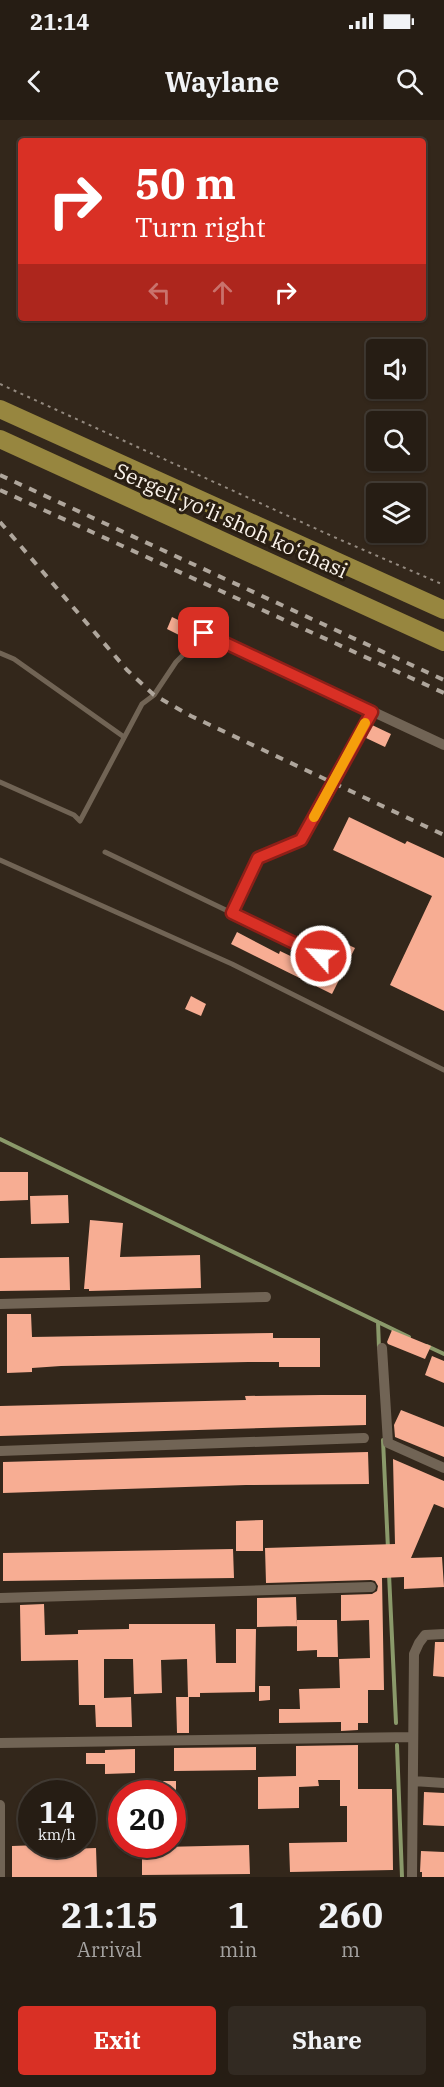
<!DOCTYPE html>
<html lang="en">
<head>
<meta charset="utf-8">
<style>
  :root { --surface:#261d14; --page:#322a22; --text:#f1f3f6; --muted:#a4a2a0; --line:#423b34; --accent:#d93025 }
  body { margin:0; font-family:"IBM Plex Serif",serif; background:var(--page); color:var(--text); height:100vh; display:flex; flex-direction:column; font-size:22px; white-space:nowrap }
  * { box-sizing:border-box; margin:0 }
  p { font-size:20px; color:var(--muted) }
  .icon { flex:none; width:33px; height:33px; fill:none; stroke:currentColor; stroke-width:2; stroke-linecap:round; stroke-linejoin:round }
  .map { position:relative; height:1757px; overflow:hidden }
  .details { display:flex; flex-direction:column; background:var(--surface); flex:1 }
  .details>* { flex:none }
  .hud { position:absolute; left:18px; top:18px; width:408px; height:183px; border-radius:6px; box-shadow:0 2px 4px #0004,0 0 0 2px var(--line); background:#d93025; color:#fff; overflow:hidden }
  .tools { position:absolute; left:366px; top:219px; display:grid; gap:12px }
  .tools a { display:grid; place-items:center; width:60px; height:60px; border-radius:6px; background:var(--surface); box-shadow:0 2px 4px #0004,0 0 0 2px var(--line); font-size:30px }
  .speed { position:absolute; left:18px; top:1660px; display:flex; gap:12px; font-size:30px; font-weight:700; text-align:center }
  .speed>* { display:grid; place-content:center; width:78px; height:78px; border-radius:50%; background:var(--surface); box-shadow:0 2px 4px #0004,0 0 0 2px var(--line); line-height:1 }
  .speed small { font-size:15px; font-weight:400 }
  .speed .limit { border:9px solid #d22; background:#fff; color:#111 }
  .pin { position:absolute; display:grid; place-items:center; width:51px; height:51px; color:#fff; margin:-26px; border-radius:12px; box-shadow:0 3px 9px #0006 }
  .me { position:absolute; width:66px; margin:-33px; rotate:296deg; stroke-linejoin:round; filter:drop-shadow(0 0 4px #0008) }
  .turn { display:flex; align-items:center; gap:21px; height:126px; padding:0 18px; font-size:27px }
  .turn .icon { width:78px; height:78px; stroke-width:2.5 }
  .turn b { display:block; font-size:42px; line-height:51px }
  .lanes { display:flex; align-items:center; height:57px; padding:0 18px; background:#0003; justify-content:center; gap:30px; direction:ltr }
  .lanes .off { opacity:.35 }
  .eta { display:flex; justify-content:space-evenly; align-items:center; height:102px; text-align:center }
  .eta b { font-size:36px; font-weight:700; line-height:42px }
  .cta { display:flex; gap:12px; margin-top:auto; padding:12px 18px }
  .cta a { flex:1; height:69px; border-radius:6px; background:var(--accent); color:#fff; font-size:24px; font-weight:700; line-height:69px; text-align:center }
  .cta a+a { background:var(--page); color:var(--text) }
  .status { display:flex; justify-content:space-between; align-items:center; height:42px; padding:0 30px; background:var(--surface); direction:ltr }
  .status svg { height:16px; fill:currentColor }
  header { display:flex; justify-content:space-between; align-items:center; height:78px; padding:0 18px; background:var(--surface); font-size:27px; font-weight:700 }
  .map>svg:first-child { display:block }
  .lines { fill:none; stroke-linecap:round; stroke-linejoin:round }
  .stream { stroke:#8a996a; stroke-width:4 }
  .building { fill:#f7ad93 }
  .path { stroke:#93897f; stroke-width:2; stroke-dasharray:3 4.5; stroke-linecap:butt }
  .service { stroke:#716455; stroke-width:5 }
  .minor { stroke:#716455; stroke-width:10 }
  .primary { stroke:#97863f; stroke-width:18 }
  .rail { stroke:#afa69c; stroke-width:4; stroke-dasharray:8 8; stroke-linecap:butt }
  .route-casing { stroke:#8d1f18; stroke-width:15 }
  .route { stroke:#d93025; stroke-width:10 }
  .slow { stroke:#f59e0b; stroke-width:10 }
  .labels { text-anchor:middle; stroke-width:6; stroke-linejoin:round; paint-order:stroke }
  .street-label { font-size:21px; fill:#fbf3eb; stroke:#291e12 }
</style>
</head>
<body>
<div class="status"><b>21:14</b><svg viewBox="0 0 49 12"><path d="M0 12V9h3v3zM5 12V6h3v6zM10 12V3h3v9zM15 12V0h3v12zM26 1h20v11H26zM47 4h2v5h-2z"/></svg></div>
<header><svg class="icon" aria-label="back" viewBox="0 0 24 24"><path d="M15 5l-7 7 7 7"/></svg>Waylane<svg class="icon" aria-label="search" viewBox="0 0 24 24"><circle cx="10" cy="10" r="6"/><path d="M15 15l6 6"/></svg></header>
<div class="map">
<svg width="444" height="1757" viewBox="0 0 444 1757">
  <rect width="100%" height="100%" fill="#33271b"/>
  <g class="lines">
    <path class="stream" d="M0,1019L409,1217
      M378,1202L379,1228
      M427,1226L444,1234
      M383,1320L388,1429
      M389,1454L396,1603
      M397,1625L402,1757"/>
  </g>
  <path class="building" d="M172,497L195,508L189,520L167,509Z
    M372,605L391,614L385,627L366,618Z
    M349,697L405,724L407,721L444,738V891L390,865L432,776L333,730Z
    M237,812L279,834L280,831L322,851L338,820L355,828L332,874L231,824Z
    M191,876L206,884L201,896L185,889Z
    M0,1052H28V1080L0,1081Z
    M68,1075L69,1103L31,1104L30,1076Z
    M90,1100L123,1103L120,1137L200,1135L201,1168L89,1171V1169H84Z
    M69,1137L70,1170L0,1171V1138Z
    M7,1194H31L32,1217L273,1213V1218H320V1247H279V1242H248L61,1246L32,1248V1252L7,1253Z
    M392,1210L431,1226L425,1239L388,1224L387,1222Z
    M432,1236L444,1241V1263L425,1255Z
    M321,1275H366V1305L0,1316V1286L246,1280L245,1276Z
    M401,1290L444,1307V1337L395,1317L394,1305Z
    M368,1332L369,1364L246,1365L3,1373V1342Z
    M393,1339L444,1361V1388L434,1384L411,1438L442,1437L444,1467L404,1469V1457L382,1458L384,1570H368V1603H358V1610L341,1611V1602L279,1603V1589H300L299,1569L340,1568L339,1539L370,1538L369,1500L341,1501V1475L372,1474L377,1471L378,1466L375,1461L371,1460L266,1463L265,1428L395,1424Z
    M263,1400V1431H236V1401Z
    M233,1429L234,1458L3,1461V1433Z
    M296,1477L297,1506L257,1507V1478Z
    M44,1484L45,1515L78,1514V1510L129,1509V1504H215L216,1543H236V1509H256L255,1572L200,1573V1577H188L187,1539L161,1540L162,1573L134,1574L133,1539H104V1578L131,1577L132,1607H96L95,1585H79L78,1540L21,1541L20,1485Z
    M297,1500H337L338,1537H317V1530L297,1531Z
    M435,1522H444V1557L433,1556Z
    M259,1566H270V1580L259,1581Z
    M176,1577H189V1613H177Z
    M358,1625V1669H392L393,1750L290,1752L289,1723L347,1722V1686H340V1660H318L319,1666L299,1667V1688L258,1689V1657L296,1656V1626Z
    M256,1627V1650L174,1651V1628Z
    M135,1629V1653L105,1654V1644H86V1633H105V1630Z
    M163,1661H176V1674H163Z
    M424,1672L444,1673V1706L423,1705Z
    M40,1725V1730L96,1728L97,1757H12V1726Z
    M142,1725H162V1727L249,1725L250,1754L142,1755Z
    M421,1731L444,1732V1757H422V1752H420Z"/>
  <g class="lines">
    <path class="path" d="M0,264L334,417L444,465"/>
    <path class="service" d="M0,533L14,539L124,617
      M0,662L74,695L80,701L142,584L154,575L176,542L205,513
      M105,732L232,793L258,738L301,720L372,592
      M0,740L232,844L444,950
      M232,793L321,836"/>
    <path class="minor" d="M205,513L444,625
      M0,1184L266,1177
      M382,1228L388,1323L444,1348
      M0,1331L364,1318
      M0,1478L371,1467
      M0,1623L413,1617
      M413,1661L444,1663
      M0,1685V1757
      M412,1757L414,1534L419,1523L425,1515L444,1514"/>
    <path class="primary" d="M0,289L444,490
      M0,319L444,522"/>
    <path class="rail" d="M0,355L444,560
      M0,370L444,573
      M0,402L127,550L154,575L191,596L444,715"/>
  </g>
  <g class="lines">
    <g class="route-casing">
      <path id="route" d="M204,513L372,592L301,720L258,738L232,793L321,836"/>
    </g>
    <use href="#route" class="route"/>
    <path class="slow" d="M314,697L365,603"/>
  </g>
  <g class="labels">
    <g class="street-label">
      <text transform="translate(231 401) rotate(24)" y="7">Sergeli yo‘li shoh ko‘chasi</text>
    </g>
  </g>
</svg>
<div class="tools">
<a><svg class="icon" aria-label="sound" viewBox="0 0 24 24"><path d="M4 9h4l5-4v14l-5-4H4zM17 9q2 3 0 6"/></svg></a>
<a><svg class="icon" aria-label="search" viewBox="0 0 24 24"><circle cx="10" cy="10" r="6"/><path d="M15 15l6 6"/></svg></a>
<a><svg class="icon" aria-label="layers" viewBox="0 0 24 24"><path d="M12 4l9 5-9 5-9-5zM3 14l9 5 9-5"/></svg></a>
</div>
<div class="speed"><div>14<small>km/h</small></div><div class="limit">20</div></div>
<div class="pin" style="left:204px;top:513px;background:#d93025"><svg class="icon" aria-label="arrive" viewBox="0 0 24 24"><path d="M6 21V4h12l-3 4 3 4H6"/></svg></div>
<svg class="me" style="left:321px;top:836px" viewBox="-20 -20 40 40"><circle r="17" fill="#d93025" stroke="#fff" stroke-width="3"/><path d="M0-11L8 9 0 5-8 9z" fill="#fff"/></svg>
<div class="hud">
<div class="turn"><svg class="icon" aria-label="right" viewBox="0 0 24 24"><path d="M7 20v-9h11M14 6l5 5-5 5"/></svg><div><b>50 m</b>Turn right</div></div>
<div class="lanes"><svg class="icon off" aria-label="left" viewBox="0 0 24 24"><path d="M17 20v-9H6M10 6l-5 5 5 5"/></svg><svg class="icon off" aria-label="ahead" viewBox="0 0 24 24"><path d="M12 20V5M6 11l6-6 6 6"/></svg><svg class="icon" aria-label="right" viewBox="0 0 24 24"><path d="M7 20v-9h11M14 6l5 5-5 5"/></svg></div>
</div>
</div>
<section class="details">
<div class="eta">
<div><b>21:15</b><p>Arrival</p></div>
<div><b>1</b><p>min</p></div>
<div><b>260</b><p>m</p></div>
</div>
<div class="cta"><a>Exit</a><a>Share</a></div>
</section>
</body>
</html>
